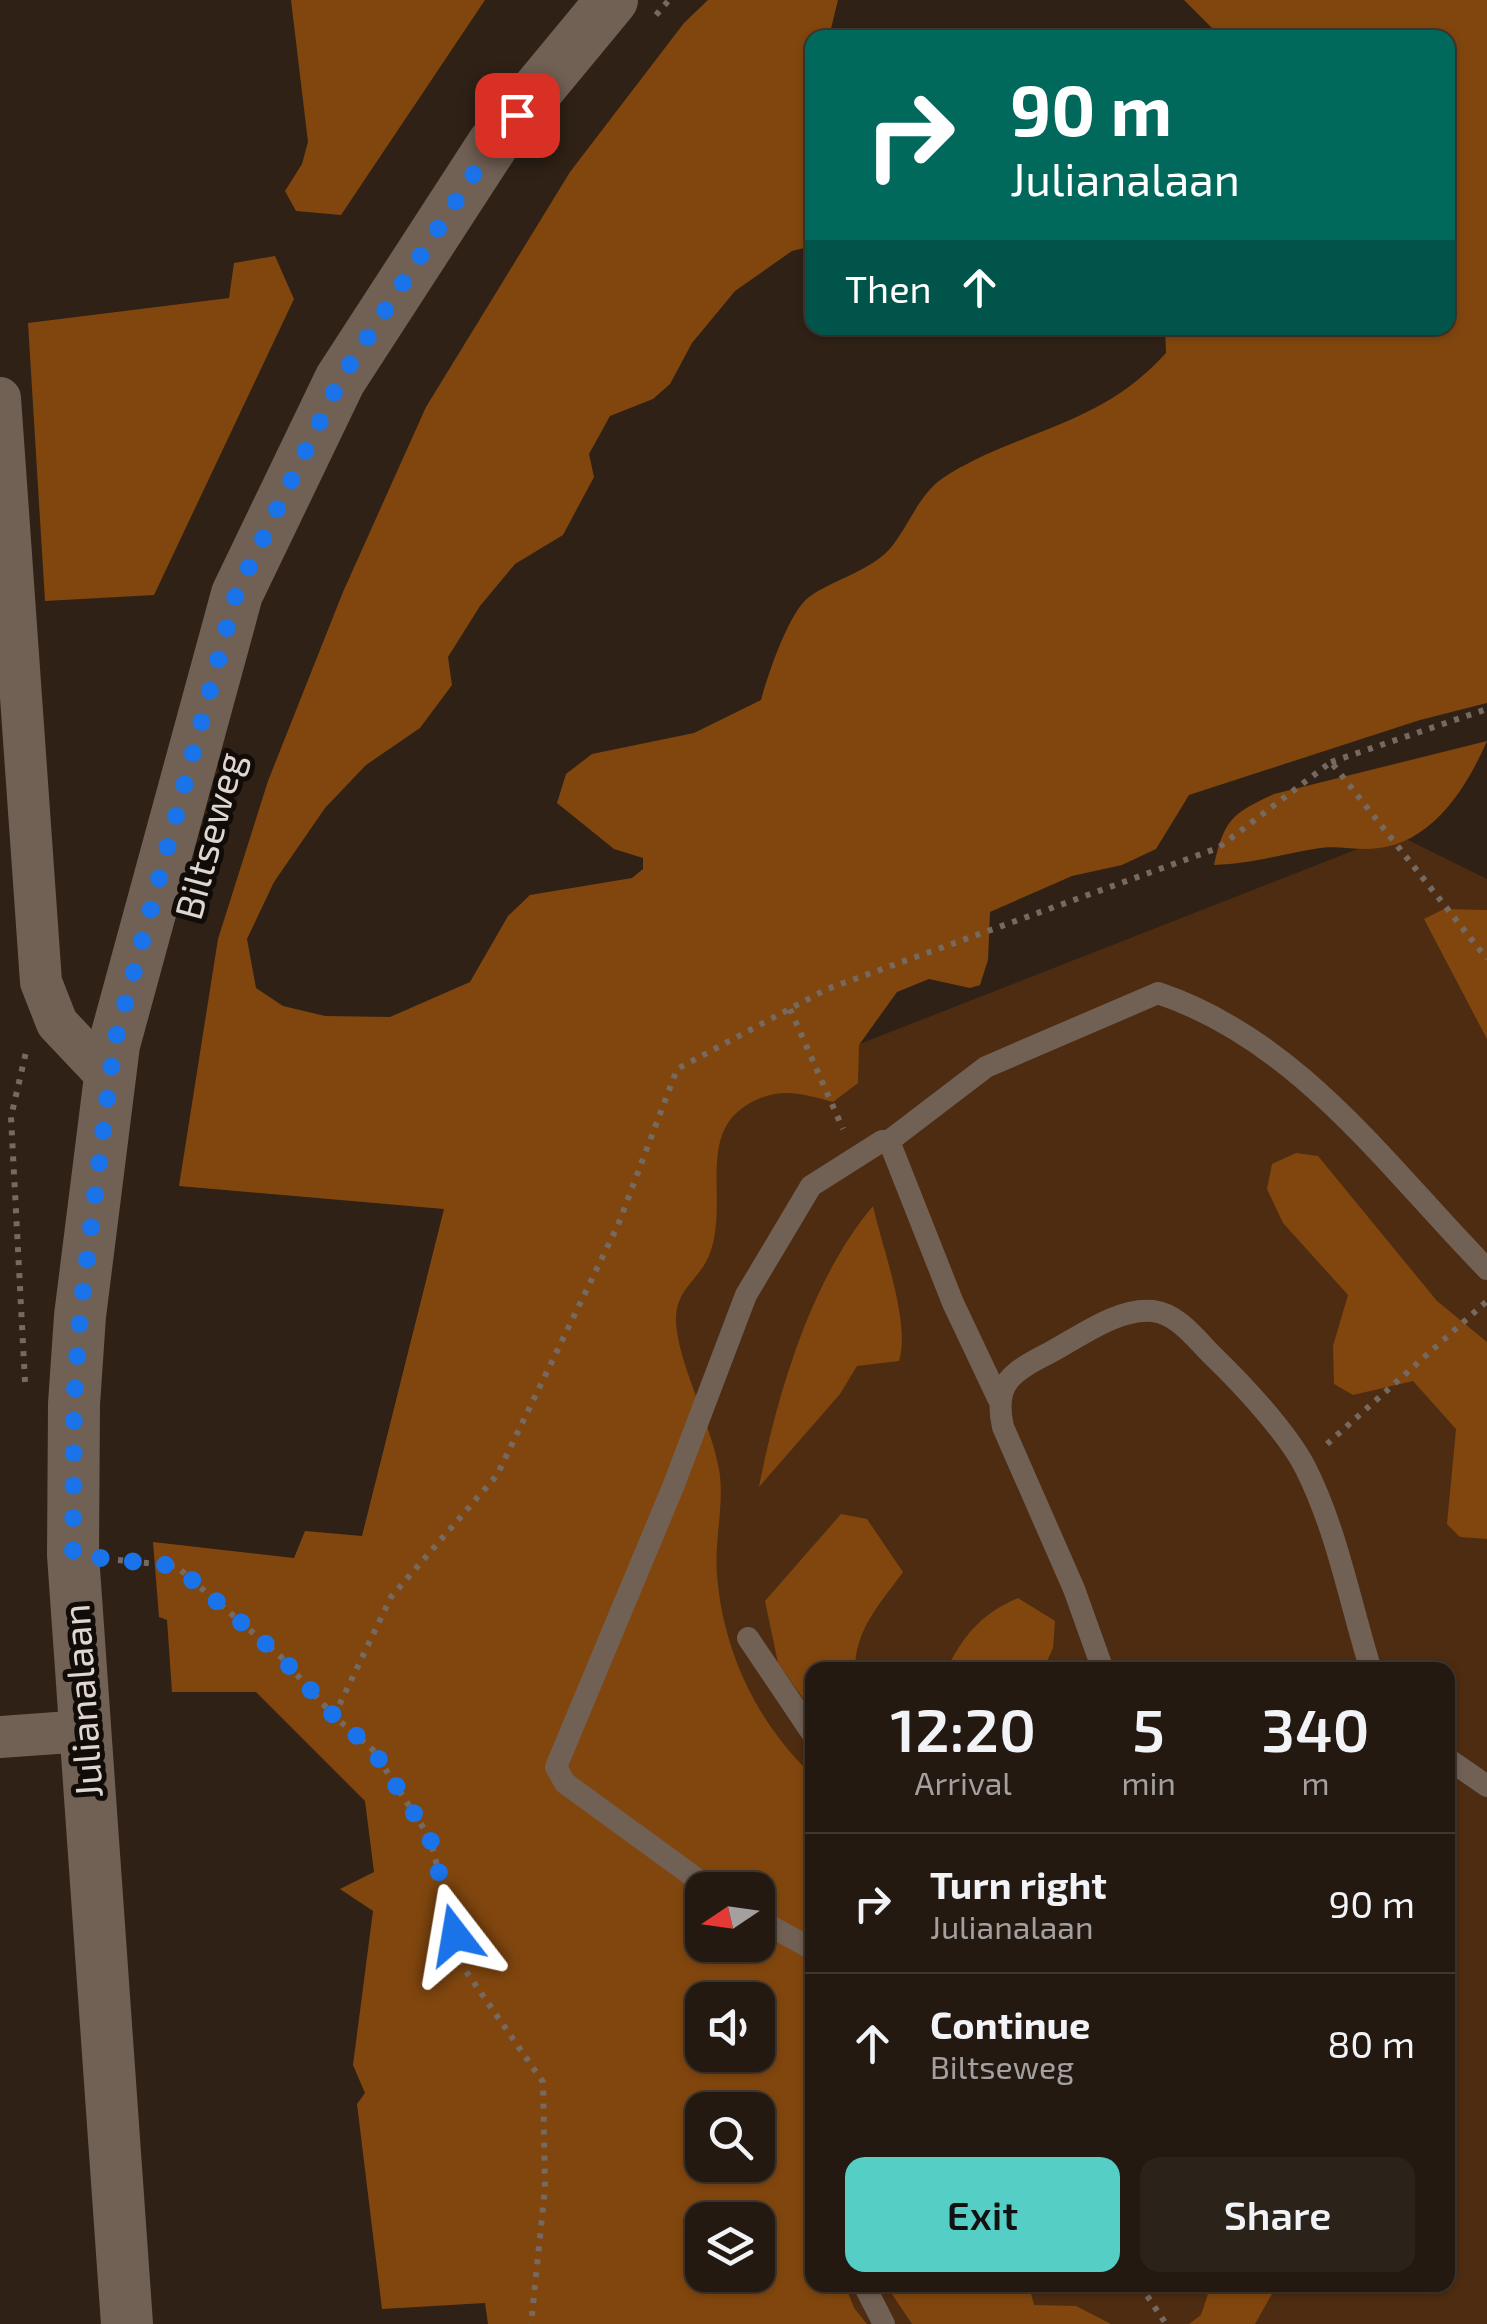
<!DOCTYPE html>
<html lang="en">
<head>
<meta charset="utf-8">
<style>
  :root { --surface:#231910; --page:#2b2219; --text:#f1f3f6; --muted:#a3a09f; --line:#403830; --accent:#55cec6 }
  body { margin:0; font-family:"Exo 2",sans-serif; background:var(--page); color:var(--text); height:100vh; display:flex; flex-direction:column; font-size:38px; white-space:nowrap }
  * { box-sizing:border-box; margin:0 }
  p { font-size:32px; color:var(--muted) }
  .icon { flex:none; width:55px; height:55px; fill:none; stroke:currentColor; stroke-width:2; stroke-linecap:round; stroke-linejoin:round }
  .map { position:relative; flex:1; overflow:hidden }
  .side { position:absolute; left:805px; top:1662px; width:650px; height:630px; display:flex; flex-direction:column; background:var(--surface); border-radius:20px; box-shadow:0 2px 8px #0004,0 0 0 2px var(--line) }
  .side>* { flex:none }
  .hud { position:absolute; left:805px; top:30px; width:650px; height:305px; border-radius:20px; box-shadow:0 2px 8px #0004,0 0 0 2px var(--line); background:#00695c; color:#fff; overflow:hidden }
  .needle { width:65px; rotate:257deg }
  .buttons { position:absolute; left:685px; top:1872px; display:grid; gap:20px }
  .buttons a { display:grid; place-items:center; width:90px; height:90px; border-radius:20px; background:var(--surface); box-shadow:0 2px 8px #0004,0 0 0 2px var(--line); font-size:50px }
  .pin { position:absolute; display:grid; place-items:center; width:85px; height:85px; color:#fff; margin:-42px; border-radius:20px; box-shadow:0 5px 15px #0006 }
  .me { position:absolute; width:110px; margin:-55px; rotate:346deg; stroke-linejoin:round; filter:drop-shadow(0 0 8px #0008) }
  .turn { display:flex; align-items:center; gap:35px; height:210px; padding:0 40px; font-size:45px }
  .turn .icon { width:130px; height:130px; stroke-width:2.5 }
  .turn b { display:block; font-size:70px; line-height:85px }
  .then { display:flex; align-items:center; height:95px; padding:0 40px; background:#0003; gap:20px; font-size:38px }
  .eta { display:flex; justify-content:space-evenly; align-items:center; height:170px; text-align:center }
  .eta b { font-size:60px; font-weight:600; line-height:70px }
  .primary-button { display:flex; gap:20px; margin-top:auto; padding:20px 40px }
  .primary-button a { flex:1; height:115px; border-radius:20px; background:var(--accent); color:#111; font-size:40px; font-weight:600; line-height:115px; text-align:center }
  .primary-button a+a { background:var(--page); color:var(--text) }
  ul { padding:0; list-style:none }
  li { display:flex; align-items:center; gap:30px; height:140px; padding:0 40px; border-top:2px solid var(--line) }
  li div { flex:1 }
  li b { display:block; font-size:38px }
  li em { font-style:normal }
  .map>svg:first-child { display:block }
  .green { fill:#4d2c11; fill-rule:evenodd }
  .forest { fill:#81460e; fill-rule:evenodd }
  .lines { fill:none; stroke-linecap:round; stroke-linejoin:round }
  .path { stroke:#756960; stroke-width:6; stroke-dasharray:5 8; stroke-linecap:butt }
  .service { stroke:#716054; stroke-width:22 }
  .minor { stroke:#716054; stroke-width:42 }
  .tertiary { stroke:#716054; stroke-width:52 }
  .route { stroke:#1a73e8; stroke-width:18; stroke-dasharray:0 32.4 }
  .labels { text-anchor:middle; stroke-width:10; stroke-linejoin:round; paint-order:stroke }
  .street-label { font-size:38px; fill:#e0d6d0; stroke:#120c08 }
</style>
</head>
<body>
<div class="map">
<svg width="1487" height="2324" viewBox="0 0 1487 2324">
  <rect width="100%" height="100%" fill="#2f2116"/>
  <path class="green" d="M1396,834L1487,879V2324H575L682,1152L788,1072ZM812,1670H1448V2285H812ZM702,1890H758V1945H702ZM702,2000H758V2055H702ZM702,2110H758V2165H702ZM702,2220H758V2275H702Z"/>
  <path class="forest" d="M291,0H485L341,215L296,211L285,191L302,164L308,142Z
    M708,0H838L829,37L812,38V246L792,251L735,291L692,343L670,384L653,399L610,416L589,454L594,477L563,535L515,564L480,606L448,657L452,685L420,728L366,765L325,808L274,882L247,939L256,988L283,1006L325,1016L390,1017L470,982L508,916L530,895L632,878L643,869V858L614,849L557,803L566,774L592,754L694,733L761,700C768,674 789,612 809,597C834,579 874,570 893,545C912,520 920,491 949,474C1026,428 1100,426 1166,353L1165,328H1448V38L1221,37L1184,0H1487V703L1420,720L1189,795L1156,849L1122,865L1072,876L990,912L988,960L980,985L970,988L929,979L897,992L859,1045L858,1083L833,1102C799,1093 779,1086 747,1105C695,1136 731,1207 708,1258C695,1285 671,1291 677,1332C683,1373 710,1422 719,1469C725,1503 714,1540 717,1575C723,1651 757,1723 812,1775V2285H845L854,2308L867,2324H488L485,2303L382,2309L357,2104L365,2093L353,2065L373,1911L340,1889L374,1872L365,1801L256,1692H172L167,1620L159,1617L153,1542L294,1558L305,1531L362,1536L444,1209L179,1186L218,939L268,781L343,592L426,407L570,172L684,23ZM702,1890H758V1945H702ZM702,2000H758V2055H702ZM702,2110H758V2165H702ZM702,2220H758V2275H702Z
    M275,256L294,299L154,595L45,601L28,323L229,298L234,263Z
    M1487,741C1465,791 1429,848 1368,849C1349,849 1332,845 1314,849C1279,855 1250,864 1214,865C1224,820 1232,813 1274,794Z
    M1444,909L1487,910V1039L1424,919Z
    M1296,1153L1318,1156L1437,1301L1487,1342V1539L1460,1537L1447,1524L1456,1429L1413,1381L1353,1395L1334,1384L1333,1346L1348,1295L1283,1223L1267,1189L1272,1164Z
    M873,1206C882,1247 911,1323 899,1361L857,1366L840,1394L759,1487C777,1395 811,1279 873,1206Z
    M841,1514L867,1519L903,1572C880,1604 855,1629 855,1670H812V1711L778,1663L765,1601Z
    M1018,1598L1055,1621L1053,1648L1043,1670H946C964,1635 981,1614 1018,1598Z
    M886,2285H1029L1034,2305L1076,2306L1111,2324H912Z
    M1211,2285H1277L1255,2324H1189L1201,2315Z"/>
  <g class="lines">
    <path class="path" d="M656,15L669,0
      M1331,762L1487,709
      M790,1009L843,1129
      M25,1382L11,1117L26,1052
      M1327,1444L1487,1301
      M118,1560L176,1566L281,1657L334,1716L373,1750L430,1838L463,1967L543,2082L545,2188L531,2324
      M334,1716L391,1597L497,1475L618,1225L677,1069L827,989L1218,848L1331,762L1487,959
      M1140,2285L1166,2324"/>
    <path class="service" d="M889,1141L953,1303L998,1398
      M748,1638L812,1733
      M1103,1670L1074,1589L1003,1427C993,1383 1012,1372 1049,1353C1078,1338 1118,1307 1153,1311C1178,1314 1196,1339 1213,1356C1242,1384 1286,1431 1305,1467C1337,1530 1350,1603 1371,1670
      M1448,1759L1487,1786
      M712,1890L565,1783L556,1767L673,1487L746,1295L811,1186L882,1141H889L986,1067L1158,993C1300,1041 1386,1166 1487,1269
      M758,1919L812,1949
      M864,2285L884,2324"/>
    <path class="minor" d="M0,398L41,982L57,1023L109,1078
      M0,1737L84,1731"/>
    <path class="tertiary" d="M127,2324L73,1555L74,1404L80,1316L114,1045L237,594L340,380L493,144L612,0"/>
  </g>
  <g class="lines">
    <path class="route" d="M455,1935L430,1838L373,1750L334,1716L281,1657L176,1566L73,1555L74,1404L80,1316L114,1045L236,594L340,380L493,144L517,115"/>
  </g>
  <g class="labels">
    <g class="street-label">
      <text transform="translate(210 836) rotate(-75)" y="13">Biltseweg</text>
      <text transform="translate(83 1701) rotate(-94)" y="13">Julianalaan</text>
    </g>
  </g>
</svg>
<div class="buttons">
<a><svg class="needle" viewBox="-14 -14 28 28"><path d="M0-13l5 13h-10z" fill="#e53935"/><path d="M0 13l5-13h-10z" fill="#a3a09f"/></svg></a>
<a><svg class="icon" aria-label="sound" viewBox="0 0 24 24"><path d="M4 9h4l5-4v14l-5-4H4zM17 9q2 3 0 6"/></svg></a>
<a><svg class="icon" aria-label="search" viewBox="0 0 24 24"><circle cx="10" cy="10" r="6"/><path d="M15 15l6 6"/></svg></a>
<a><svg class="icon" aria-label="layers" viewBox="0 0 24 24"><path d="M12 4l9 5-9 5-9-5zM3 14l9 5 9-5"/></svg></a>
</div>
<div class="pin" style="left:517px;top:115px;background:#d93025"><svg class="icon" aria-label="arrive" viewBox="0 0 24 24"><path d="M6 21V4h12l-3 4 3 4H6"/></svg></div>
<svg class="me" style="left:455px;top:1935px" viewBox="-20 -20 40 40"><path d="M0-17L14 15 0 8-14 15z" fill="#1a73e8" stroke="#fff" stroke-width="4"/></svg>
<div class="hud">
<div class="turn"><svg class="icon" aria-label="right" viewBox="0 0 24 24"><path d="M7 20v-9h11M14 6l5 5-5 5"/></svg><div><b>90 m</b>Julianalaan</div></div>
<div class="then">Then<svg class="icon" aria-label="ahead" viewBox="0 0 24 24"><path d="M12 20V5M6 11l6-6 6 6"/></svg></div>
</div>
<section class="side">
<div class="eta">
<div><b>12:20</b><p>Arrival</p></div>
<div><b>5</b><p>min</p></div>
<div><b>340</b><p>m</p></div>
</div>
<ul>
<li><svg class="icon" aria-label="right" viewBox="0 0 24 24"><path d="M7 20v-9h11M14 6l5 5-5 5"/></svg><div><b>Turn right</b><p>Julianalaan</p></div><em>90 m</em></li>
<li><svg class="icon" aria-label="ahead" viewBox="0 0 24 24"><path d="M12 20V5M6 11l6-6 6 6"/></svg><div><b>Continue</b><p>Biltseweg</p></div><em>80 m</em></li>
</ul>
<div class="primary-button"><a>Exit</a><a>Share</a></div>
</section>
</div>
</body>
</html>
